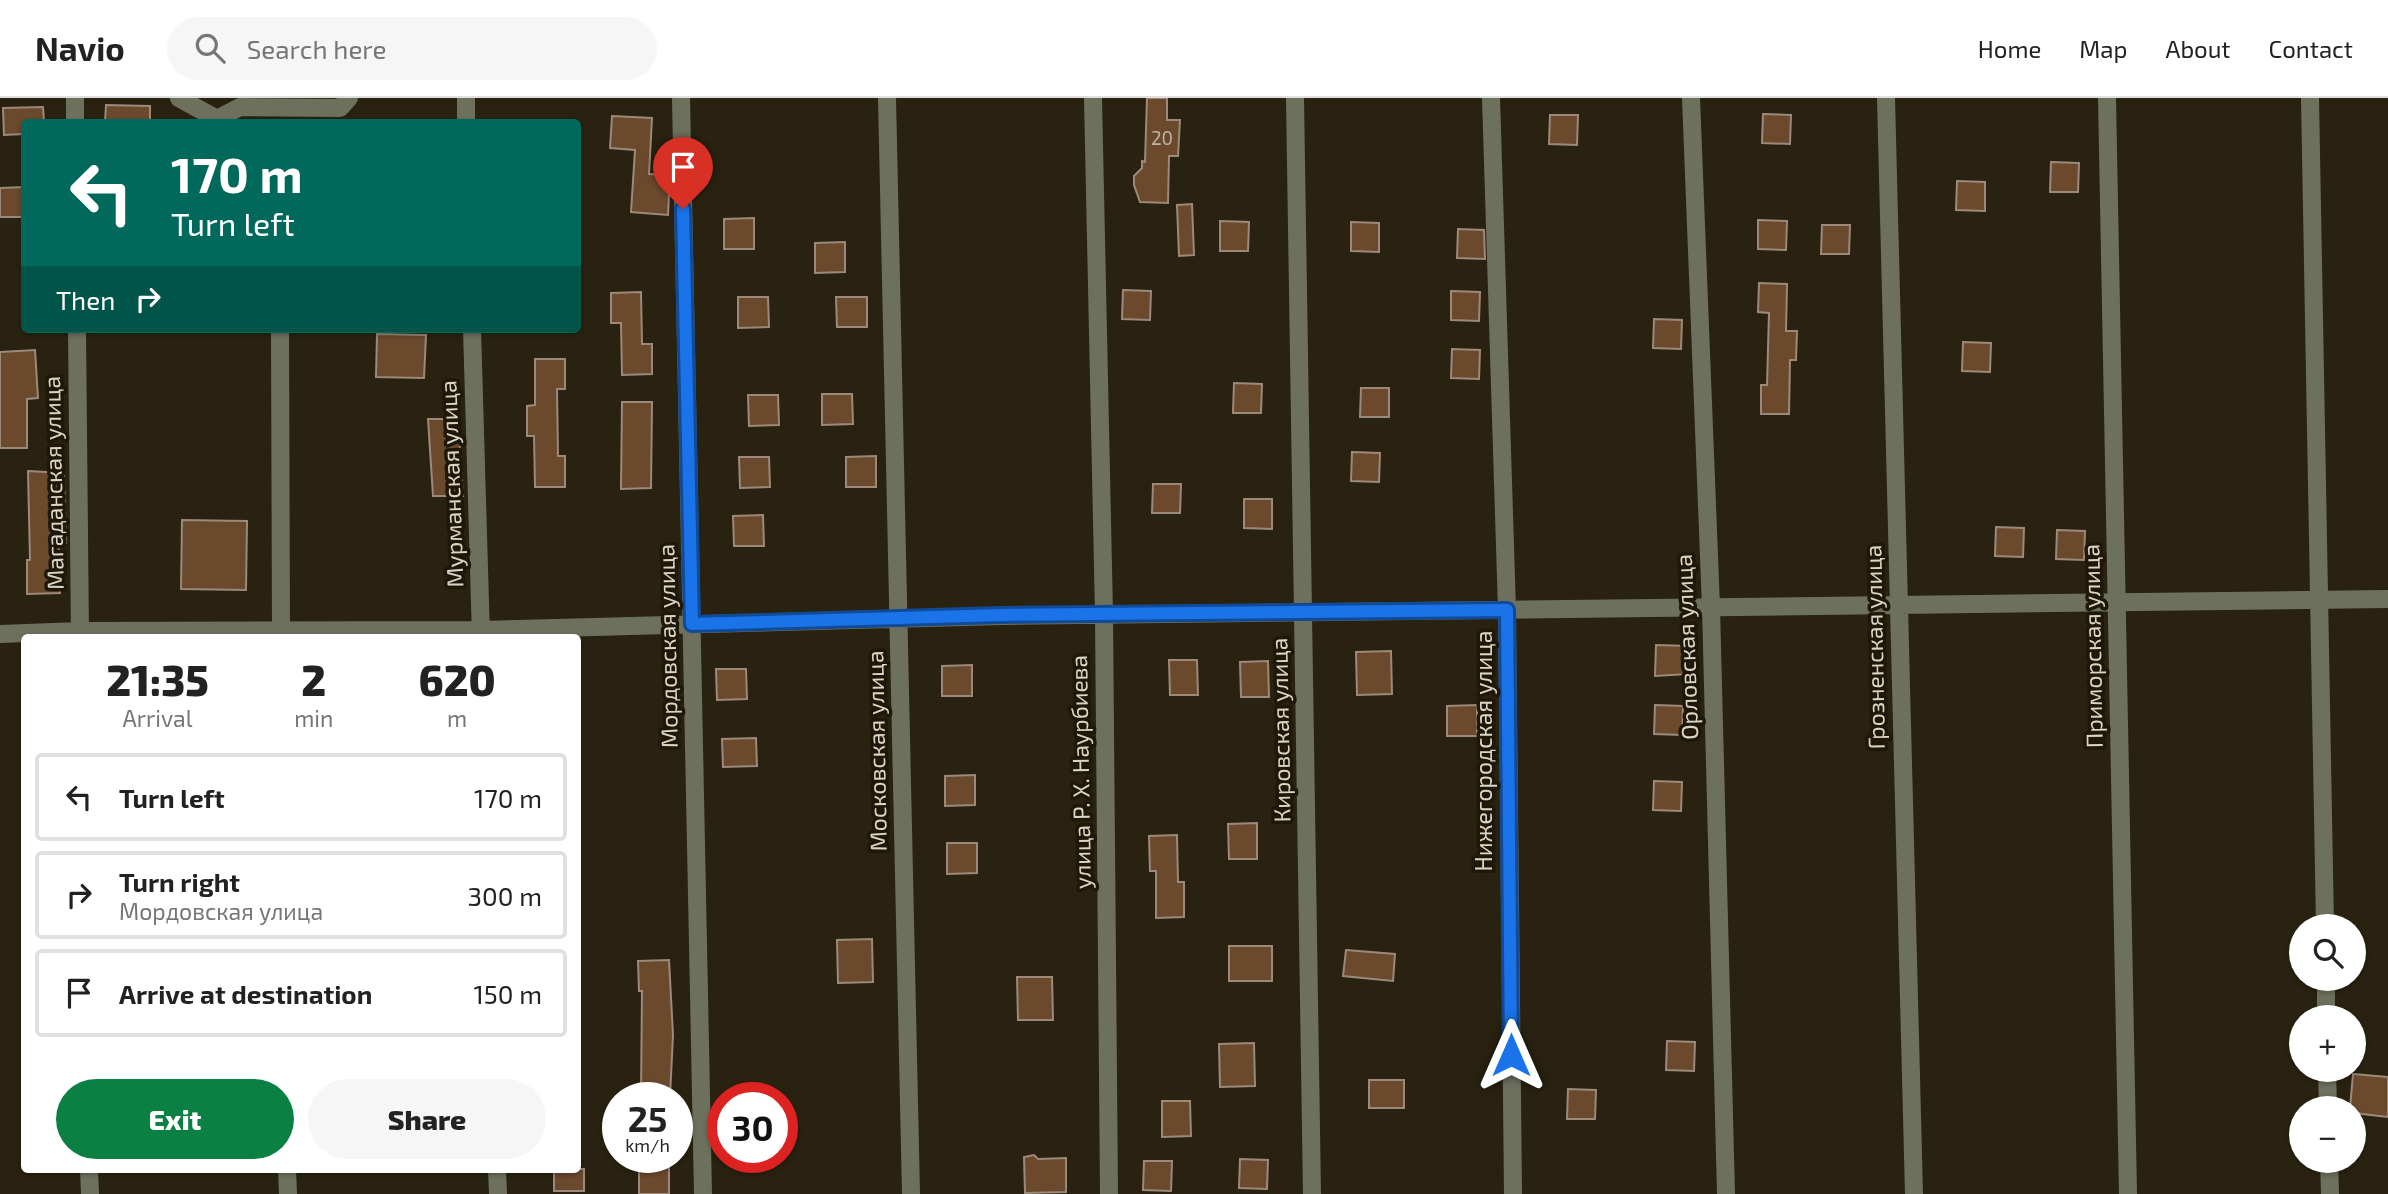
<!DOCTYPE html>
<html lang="en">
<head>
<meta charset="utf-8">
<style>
  :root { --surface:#fff; --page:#f6f6f6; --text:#222; --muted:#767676; --line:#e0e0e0; --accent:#0b8043 }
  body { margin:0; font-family:"Exo 2",sans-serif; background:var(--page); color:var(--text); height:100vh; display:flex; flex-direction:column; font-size:26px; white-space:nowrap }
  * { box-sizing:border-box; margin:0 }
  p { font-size:23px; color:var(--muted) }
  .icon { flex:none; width:38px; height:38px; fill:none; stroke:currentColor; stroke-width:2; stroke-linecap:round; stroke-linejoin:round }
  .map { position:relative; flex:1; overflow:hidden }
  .details { position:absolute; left:21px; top:536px; width:560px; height:539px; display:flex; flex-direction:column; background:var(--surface); border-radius:7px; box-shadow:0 2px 5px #0004 }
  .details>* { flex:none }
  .hud { position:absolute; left:21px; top:21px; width:560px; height:214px; border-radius:7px; box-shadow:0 2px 5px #0004; background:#00695c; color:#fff; overflow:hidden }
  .tools { position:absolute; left:2289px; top:816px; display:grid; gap:14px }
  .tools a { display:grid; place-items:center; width:77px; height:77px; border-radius:50%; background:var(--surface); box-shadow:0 2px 5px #0004; font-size:35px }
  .speed { position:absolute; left:602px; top:984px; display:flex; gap:14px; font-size:35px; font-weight:700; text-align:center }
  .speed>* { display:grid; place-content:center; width:91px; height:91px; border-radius:50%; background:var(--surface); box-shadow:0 2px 5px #0004; line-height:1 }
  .speed small { font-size:18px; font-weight:400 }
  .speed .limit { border:10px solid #d22; background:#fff; color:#111 }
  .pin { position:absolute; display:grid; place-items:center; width:60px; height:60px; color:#fff; margin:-72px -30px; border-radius:50% 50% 50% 0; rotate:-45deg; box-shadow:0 0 7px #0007 }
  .pin .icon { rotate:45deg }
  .me { position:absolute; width:77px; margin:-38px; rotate:0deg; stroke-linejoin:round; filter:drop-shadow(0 0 5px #0008) }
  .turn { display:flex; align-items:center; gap:24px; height:147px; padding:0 35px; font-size:32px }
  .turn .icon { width:91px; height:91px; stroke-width:2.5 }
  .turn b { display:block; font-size:49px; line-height:60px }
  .then { display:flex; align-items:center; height:66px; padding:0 35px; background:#0003; gap:14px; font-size:26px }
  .eta { display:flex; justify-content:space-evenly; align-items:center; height:119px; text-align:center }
  .eta b { font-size:42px; font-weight:800; line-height:49px }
  .action { display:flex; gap:14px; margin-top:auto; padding:14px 35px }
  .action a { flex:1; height:80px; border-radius:42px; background:var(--accent); color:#fff; font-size:28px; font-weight:800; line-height:80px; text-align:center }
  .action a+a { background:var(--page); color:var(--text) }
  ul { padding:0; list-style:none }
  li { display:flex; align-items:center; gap:21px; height:88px; margin:0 14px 10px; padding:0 21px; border:4px solid var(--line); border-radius:7px }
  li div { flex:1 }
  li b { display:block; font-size:26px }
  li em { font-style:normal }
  header { display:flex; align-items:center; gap:42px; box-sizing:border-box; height:98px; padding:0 35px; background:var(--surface); border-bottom:2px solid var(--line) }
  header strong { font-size:33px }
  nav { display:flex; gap:38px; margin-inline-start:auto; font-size:24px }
  .search { width:490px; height:63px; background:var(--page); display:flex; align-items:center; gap:18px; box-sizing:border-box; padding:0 24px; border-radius:38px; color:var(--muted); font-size:26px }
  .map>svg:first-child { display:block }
  .building { fill:#6a492d; stroke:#9c897a; stroke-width:2 }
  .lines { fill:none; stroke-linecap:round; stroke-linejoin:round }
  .minor { stroke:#6e705e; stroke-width:18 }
  .route-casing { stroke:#114b97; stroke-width:18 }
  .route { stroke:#1a73e8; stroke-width:12 }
  .labels { text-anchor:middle; stroke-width:7; stroke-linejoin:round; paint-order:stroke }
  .number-label { font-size:19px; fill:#beb2a3 }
  .street-label { font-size:23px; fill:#dad5ca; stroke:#201807 }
</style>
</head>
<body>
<header>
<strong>Navio</strong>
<div class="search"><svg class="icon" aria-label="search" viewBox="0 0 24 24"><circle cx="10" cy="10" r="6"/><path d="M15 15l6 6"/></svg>Search here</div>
<nav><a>Home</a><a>Map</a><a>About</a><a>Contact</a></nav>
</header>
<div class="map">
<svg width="2388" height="1096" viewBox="0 0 2388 1096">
  <rect width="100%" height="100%" fill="#292210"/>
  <path class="building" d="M1147,0H1167V22H1180L1178,58H1169L1168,105L1140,104L1134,87V78L1142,70V63L1145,64Z
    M106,7L150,8V24H105Z
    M43,9L44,24H24V36L4,37L3,10Z
    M1763,16L1791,17L1790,46L1762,45Z
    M1550,17H1578L1577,47L1549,46Z
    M612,18L652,20L649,76L670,77L668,117L631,114L635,52L610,50Z
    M2051,64L2079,65L2078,94H2050Z
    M1957,83L1985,84V113L1956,112Z
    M24,89V119H0V90Z
    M1192,106L1194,157L1179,158L1177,107Z
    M754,120V151H724V121Z
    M1758,122L1787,123L1786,152L1758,151Z
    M1220,123L1249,124L1248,153H1220Z
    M1351,124L1379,125V154L1351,153Z
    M1822,127H1850L1849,156H1821Z
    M1458,131L1484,132L1485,161L1457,160Z
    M845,144V174L815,175V145Z
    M1759,185L1787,186L1786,233H1797L1796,262H1790L1789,316H1761V287H1767L1769,215L1758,214Z
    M1123,192L1151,193L1150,222L1122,221Z
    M1451,193L1480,194L1479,223L1451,222Z
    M641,194L642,246H652V276L622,277L621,225H611V195Z
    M738,199H768L769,229L738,230Z
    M836,199H867V229H837Z
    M1654,221L1682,222L1681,251L1653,250Z
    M377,236L426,237L424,280L376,279Z
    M1963,244L1991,245L1990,274L1962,273Z
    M1452,251L1480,252L1479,281L1451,280Z
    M35,252L38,300L27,301V350H0V254Z
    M535,261H565V291H557L558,358H565V389H535L534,338H527V308L535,307Z
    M1234,285L1262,286L1261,315H1233Z
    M1361,290H1389V319H1360Z
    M822,296H852L853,326L822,327Z
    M748,297H778L779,327L749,328Z
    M622,304H652L651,390L621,391Z
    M428,321H458L463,398H433Z
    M1352,354L1380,355L1379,384L1351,383Z
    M876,358V389H846V359Z
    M739,359H769L770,389L740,390Z
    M28,373L64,375L66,445L59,446L60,495L27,496V462H30Z
    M1153,386H1181L1180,415H1152Z
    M1244,401H1272V431L1244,430Z
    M763,417L764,448H734L733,418Z
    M182,422L247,423L246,492L181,491Z
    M1996,429L2024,430L2023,459L1995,458Z
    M2057,432L2085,433L2084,462L2056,461Z
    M1656,547L1689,548L1688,576L1655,578Z
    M1391,553L1392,596L1357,597L1356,554Z
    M1169,562H1197L1198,597H1170Z
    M1268,563L1269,599H1241L1240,564Z
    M972,567V598H942V568Z
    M716,571H746L747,601L717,602Z
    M1477,607V638H1447V608Z
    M1655,607L1683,608L1682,637L1654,636Z
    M756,640L757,668L723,669L722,641Z
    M975,677V707L945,708V678Z
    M1654,683L1682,684L1681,713L1653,712Z
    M1257,725V761H1229L1228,726Z
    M1177,737L1178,784H1184V819L1156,820V773H1150L1149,738Z
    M947,745H977V775L947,776Z
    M872,841L873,884L838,885L837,842Z
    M1229,848H1272V883H1229Z
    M1346,852L1395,856L1393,883L1343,878Z
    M669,862L673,937L670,999L641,998L642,893H639L638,863Z
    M1017,879H1052L1053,922H1018Z
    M1667,943L1695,944L1694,973L1666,972Z
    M1254,945L1255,988L1220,989L1219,946Z
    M2353,976L2388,979V1019L2354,1015V1010H2350Z
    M1369,982H1404V1010H1369Z
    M1568,991L1596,992L1595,1021H1567Z
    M1162,1003H1190L1191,1038L1162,1039Z
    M1034,1057L1038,1061L1066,1060V1094L1025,1095L1024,1059Z
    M1240,1061L1268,1062L1267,1091L1239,1090Z
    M1144,1063H1172L1171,1093L1143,1092Z
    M639,1069H669V1096H639Z
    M554,1071H584V1093H554Z"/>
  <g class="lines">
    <path class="minor" d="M75,0V24
      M179,0L217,21L240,9L340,10L349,0
      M466,0V24
      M681,0L703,1096
      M887,0L911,1096
      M1093,0L1104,516L1109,1096
      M1295,0L1312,1096
      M1491,0L1507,512L1513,1096
      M1691,0L1711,509L1726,1096
      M1886,0L1914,1096
      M2107,0L2128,1096
      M2310,0L2325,828
      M77,231L80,539
      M280,231L281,539
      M472,231L481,539
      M0,536L80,533L481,532L1001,518L2388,501
      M2326,880V919
      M2327,971L2328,1010
      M2329,1062L2330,1096
      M89,1071L90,1096
      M287,1071L288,1096
      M497,1071L498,1096"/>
  </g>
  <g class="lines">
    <g class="route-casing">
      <path id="route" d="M683,111L692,526L1001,517L1507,512L1511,957"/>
    </g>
    <use href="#route" class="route"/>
  </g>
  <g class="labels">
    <g class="number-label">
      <text x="1162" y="47">20</text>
    </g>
    <g class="street-label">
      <text transform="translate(54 385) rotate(-91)" y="8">Магаданская улица</text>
      <text transform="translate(452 386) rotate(-92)" y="8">Мурманская улица</text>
      <text transform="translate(668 548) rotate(-91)" y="8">Мордовская улица</text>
      <text transform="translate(2093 548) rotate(-91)" y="8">Приморская улица</text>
      <text transform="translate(1687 549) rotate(-92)" y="8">Орловская улица</text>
      <text transform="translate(1875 549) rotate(-91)" y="8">Грозненская улица</text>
      <text transform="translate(1281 632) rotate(-91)" y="8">Кировская улица</text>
      <text transform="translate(877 653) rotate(-91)" y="8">Московская улица</text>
      <text transform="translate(1484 653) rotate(-90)" y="8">Нижегородская улица</text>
      <text transform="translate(1081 674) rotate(-91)" y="8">улица Р. Х. Наурбиева</text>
    </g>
  </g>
</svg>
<div class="tools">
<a><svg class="icon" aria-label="search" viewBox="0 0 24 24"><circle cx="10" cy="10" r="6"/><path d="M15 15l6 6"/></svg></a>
<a>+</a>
<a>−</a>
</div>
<div class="speed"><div>25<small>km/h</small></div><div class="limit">30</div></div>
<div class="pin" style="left:683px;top:111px;background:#d93025"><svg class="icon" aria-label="arrive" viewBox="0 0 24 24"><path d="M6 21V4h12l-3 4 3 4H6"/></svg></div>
<svg class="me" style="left:1511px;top:957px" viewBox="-20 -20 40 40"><path d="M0-17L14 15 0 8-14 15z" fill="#1a73e8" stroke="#fff" stroke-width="4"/></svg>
<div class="hud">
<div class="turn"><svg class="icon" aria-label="left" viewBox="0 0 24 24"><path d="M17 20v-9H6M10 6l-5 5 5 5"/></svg><div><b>170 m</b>Turn left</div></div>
<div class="then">Then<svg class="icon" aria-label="right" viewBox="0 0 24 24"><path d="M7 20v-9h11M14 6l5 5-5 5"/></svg></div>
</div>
<section class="details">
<div class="eta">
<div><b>21:35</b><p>Arrival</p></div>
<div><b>2</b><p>min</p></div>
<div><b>620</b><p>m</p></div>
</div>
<ul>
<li><svg class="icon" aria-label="left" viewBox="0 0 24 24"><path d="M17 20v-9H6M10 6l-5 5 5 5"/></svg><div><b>Turn left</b></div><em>170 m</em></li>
<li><svg class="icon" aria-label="right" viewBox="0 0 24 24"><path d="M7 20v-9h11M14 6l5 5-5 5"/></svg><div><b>Turn right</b><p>Мордовская улица</p></div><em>300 m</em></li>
<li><svg class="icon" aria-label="arrive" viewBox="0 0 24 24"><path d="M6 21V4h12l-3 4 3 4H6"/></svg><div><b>Arrive at destination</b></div><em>150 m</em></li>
</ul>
<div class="action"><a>Exit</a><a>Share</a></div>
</section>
</div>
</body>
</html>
